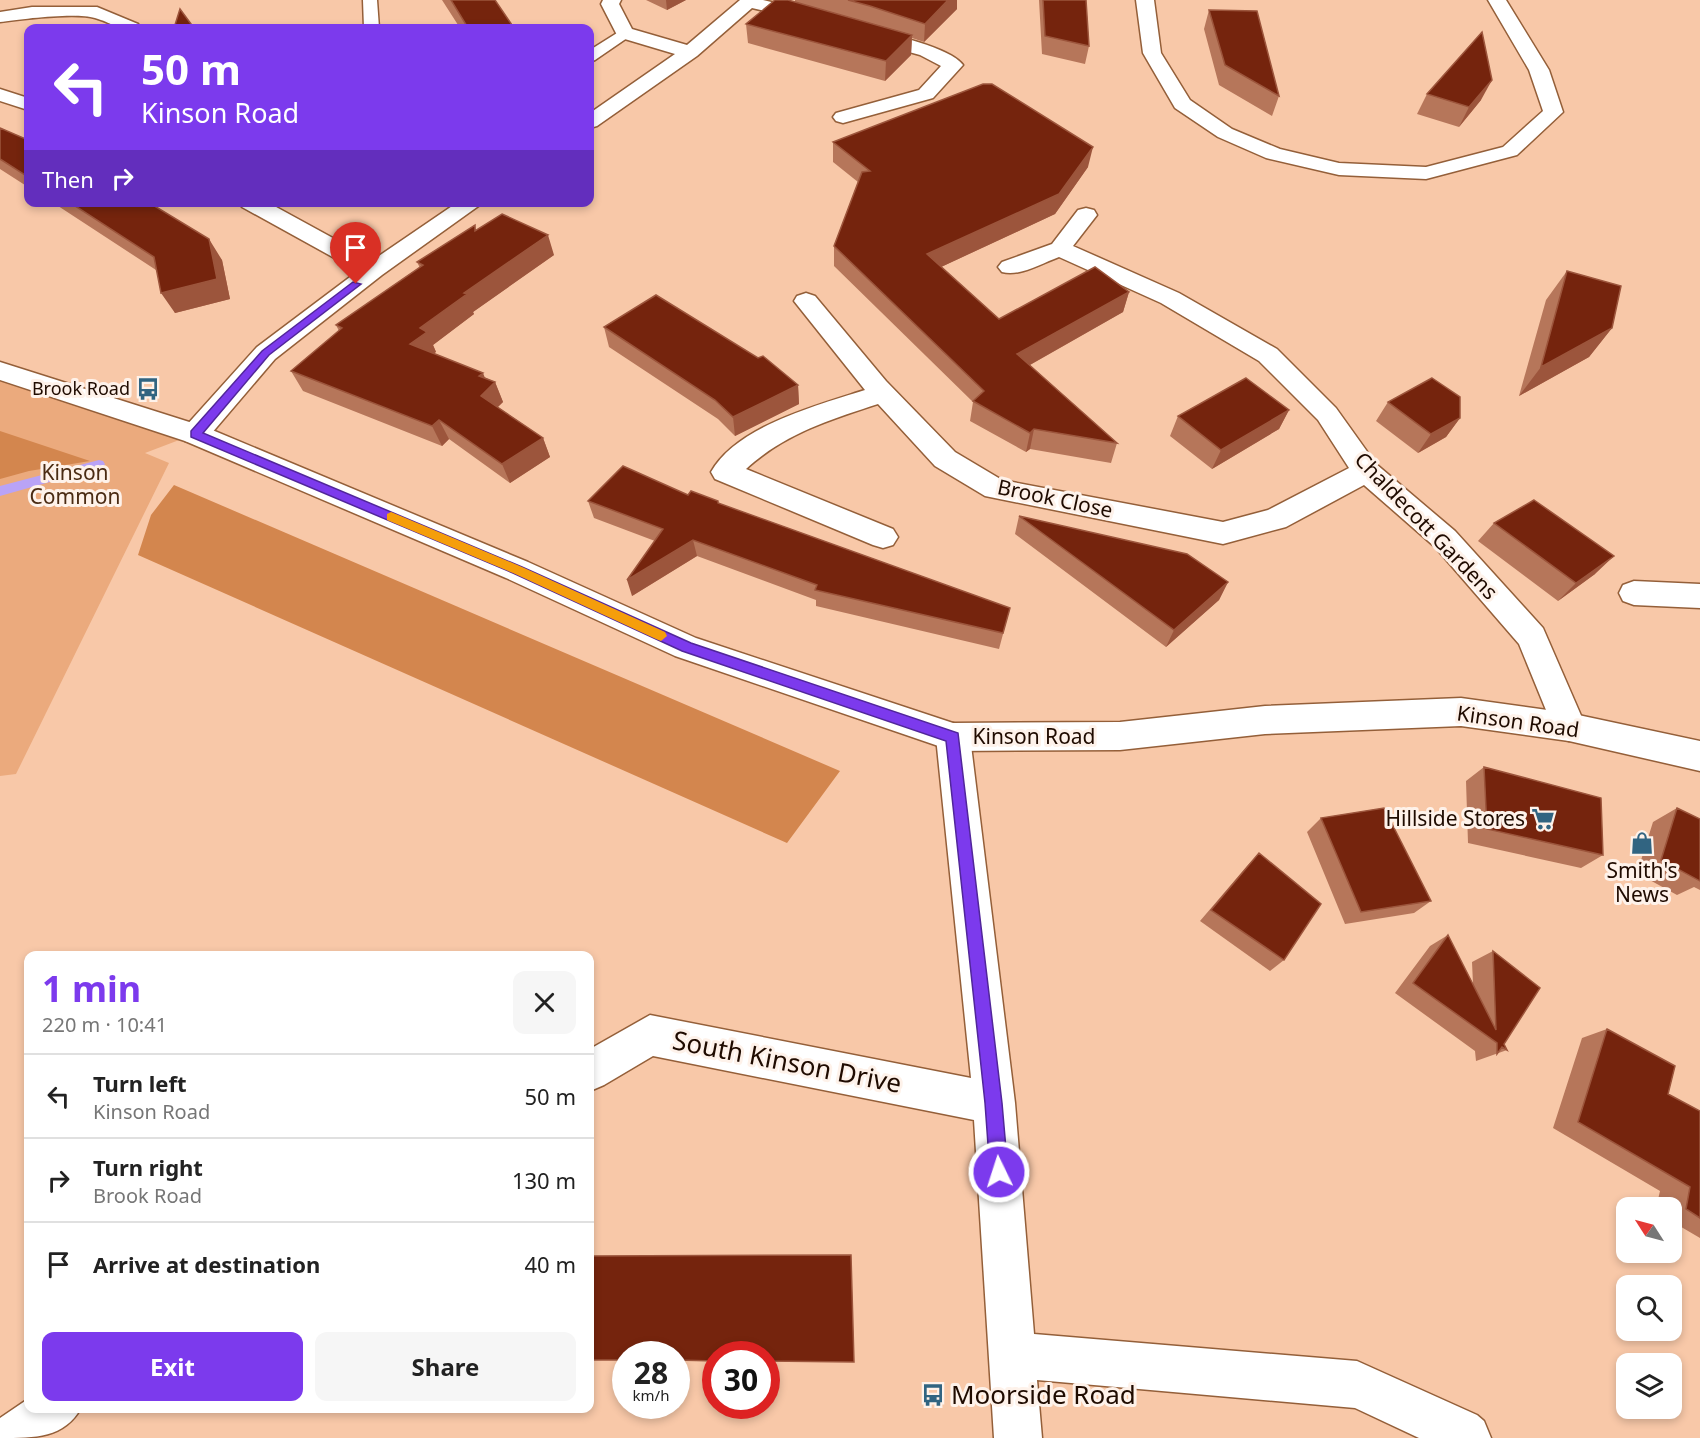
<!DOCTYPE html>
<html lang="en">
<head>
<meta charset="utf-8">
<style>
  :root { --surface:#fff; --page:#f6f6f6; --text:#222; --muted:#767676; --line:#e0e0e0; --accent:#7c3aed }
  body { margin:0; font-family:"Noto Sans",sans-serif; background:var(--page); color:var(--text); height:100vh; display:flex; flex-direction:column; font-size:22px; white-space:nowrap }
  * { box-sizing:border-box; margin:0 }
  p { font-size:20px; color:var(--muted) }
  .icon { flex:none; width:33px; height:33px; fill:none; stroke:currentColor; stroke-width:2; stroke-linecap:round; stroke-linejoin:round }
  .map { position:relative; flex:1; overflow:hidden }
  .side { position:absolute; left:24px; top:951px; width:570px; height:462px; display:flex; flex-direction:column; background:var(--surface); border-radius:12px; box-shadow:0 3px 9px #0003 }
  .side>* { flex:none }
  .guide { position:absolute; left:24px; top:24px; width:570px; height:183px; border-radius:12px; box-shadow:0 3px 9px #0003; background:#7c3aed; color:#fff; overflow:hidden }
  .needle { width:39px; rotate:306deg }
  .tools { position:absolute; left:1616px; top:1197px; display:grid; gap:12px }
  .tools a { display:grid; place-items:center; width:66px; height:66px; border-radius:12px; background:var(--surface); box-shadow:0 3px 9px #0003; font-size:30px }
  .speed { position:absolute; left:612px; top:1341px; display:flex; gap:12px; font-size:30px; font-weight:700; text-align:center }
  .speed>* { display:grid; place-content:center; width:78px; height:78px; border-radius:50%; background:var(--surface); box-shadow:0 3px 9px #0003; line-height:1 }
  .speed small { font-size:15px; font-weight:400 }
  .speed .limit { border:9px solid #d22; background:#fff; color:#111 }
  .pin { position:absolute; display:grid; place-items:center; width:51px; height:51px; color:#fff; margin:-62px -26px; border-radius:50% 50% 50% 0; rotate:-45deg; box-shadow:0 0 6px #0007 }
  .pin .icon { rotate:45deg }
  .me { position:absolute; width:66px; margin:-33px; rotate:356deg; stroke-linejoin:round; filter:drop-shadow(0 0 4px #0008) }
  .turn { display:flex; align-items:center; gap:21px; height:126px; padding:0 18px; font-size:27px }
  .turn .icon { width:78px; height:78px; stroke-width:2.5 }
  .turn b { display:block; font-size:42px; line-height:51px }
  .then { display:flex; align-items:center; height:57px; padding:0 18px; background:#0003; gap:12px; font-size:22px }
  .round { display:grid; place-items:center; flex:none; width:63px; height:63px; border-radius:12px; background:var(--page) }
  .summary { display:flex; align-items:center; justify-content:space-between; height:102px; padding:0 18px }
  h1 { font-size:36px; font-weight:700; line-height:45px; color:var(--accent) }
  .cta { display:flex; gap:12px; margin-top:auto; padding:12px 18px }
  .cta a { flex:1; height:69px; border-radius:12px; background:var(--accent); color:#fff; font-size:24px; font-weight:700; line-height:69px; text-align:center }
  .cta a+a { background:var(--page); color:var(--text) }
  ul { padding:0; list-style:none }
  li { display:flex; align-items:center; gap:18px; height:84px; padding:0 18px; border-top:2px solid var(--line) }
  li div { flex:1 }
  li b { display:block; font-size:22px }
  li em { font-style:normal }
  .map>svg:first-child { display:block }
  .green { fill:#ebaa7d }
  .forest { fill:#d3864e }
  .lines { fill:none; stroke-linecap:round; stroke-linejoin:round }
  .stream { fill:#b9a3f6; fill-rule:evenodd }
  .lane-casing { stroke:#945f39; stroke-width:3 }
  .street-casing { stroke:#945f39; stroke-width:3 }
  .secondary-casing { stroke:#945f39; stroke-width:3 }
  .lane { fill:#fff; fill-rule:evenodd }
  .street { fill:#fff; fill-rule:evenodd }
  .secondary { fill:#fff; fill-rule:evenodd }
  .wall { fill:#b6765a }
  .shaded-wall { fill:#9c553c }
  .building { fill:#75240d; stroke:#9c553c; stroke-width:1.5 }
  .route { fill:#7c3aed; stroke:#51269a; stroke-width:1.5 }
  .slow { fill:#f59e0b }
  .labels { text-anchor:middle; stroke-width:6; stroke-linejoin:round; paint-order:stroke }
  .far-poi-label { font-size:18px; fill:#1f0b00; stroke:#fef2ea; text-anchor:end }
  .park-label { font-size:21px; fill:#4a2b13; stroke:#fef2ea }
  .street-label { font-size:21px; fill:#1f0b00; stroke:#fef2ea }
  .poi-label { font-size:21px; fill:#1f0b00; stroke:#fef2ea; text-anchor:end }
  .near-street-label { font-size:26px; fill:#1f0b00; stroke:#fef2ea }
  .near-poi-label { font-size:26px; fill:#1f0b00; stroke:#fef2ea; text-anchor:start }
</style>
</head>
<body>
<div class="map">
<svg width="1700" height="1438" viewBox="0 0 1700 1438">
  <rect width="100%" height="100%" fill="#f8c8a8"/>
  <path class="green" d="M0,371L195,434L145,453L169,463L16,774L0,776Z"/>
  <path class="forest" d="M0,431L90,461L29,471L0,479Z
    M174,485L840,771L787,843L138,555L151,515Z"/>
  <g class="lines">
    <path class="stream" d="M99,460L103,461L105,464L103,467L0,496V486Z"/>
    <g class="lane-casing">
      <path id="lane" d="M363,0H377L379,28H364Z
        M625,28L633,33L630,36L595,60L590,62V50Z"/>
    </g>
    <g class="street-casing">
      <path id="street" d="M603,0H621L619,4L632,29L687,45L740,0H763L817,13L820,17L817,21L811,22L752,8L697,56L597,126L590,128V113L675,54L618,37L601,4Z
        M1136,0H1154L1161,53L1190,100L1232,129L1280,149L1339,163L1426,167L1503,147L1543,111L1529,70L1488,0H1506L1549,70L1563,112L1517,155L1426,179L1339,175L1266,158L1218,137L1175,108L1143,53Z
        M32,7H97L138,24L140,28C115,31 116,24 95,18C75,12 22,19 0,22V12Z
        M869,29C891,35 950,47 963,65L933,98L843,123L836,121L833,117L836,113L919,90L941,66L920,55L862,39L860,35L862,31Z
        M0,89L28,98V110L0,101Z
        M239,202H267L373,260L458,202H484L382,275L275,359L205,441L195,443L185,441L182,434L185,427L257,347L358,271L242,207Z
        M1086,208L1094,210L1097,215L1073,246L1179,293L1277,349L1336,408L1376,464L1455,531L1543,628L1586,727L1581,737L1569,741L1557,737L1519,644L1435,547L1364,485L1286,527L1223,544L985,496L935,466L878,404C829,420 784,434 746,469L893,529L898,537L893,545L883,548L873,545L715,479L711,472C737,426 818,405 865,390L794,301L797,296L806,293L815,296L886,381L955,452L1002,480L1223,522L1268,510L1349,468L1318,420L1259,361L1161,303L1059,257C1042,263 1020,277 1002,272L998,267L1002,262L1052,244L1078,210Z
        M1634,581L1700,584V608L1634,605L1623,601L1619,593L1623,585Z
        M953,723L965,727L970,737L1015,1103L1034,1334L1357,1361L1477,1415L1484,1421L1491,1438H1419L1355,1408L1037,1380L1042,1438H994L974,1120L653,1056L604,1085L590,1091V1049L650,1015L971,1078L936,737L941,727Z
        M28,1399V1408H81C64,1438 36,1438 0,1438V1418Z"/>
    </g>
    <g class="secondary-casing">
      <path id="secondary" d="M0,362L205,427L528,562L696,638L953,723L1120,722L1265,706L1461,698L1569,713L1700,741V771L1569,741L1461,726L1265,734L1120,750L953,751L675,656L506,578L185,441L0,380Z"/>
    </g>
    <use href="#lane" class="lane"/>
    <use href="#street" class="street"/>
    <use href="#secondary" class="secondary"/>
  </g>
  <path class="wall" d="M442,0H495L514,28H460Z
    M646,0H686L667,10Z
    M795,0H957V9L924,42L912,38L911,55L885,81L748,43L746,24L795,2Z
    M1039,0H1086L1089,46L1085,64L1042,54Z
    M1209,10L1279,96L1272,116L1219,85L1204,29Z
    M1427,94L1481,100L1459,127L1417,114Z
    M0,128L28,140V187L0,169Z
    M833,142L1088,167L1055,214L941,267L999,319L1129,292L1123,312L1030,365L1117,443L1111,463L1030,449L1026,452L970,421L973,402L834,266V246L858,182L833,162Z
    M52,202H148L222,260L230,299L175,313L156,270Z
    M475,225L476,230L554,255L473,312L474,314L433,345L436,352L433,353L495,382L503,402L498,407L543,438L550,457L510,483L449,439L442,446L303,391L291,371L339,331L336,325L420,268L417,262Z
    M1567,271L1612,328L1589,357L1519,396L1546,300Z
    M604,327L798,385L799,404L735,436L718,419L609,347Z
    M1388,402L1460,418L1446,437L1418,453L1376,421Z
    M1289,410L1279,429L1212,469L1170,436L1178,416Z
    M688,495L718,503L1010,608L999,649L816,606V600L697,556L632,596L655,541L594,518L588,501Z
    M1019,516L1228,582L1219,600L1166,647L1015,534Z
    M1494,523L1595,574L1558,601L1478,541Z
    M1484,767L1603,855L1581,868L1468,843L1466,781Z
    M1677,808L1700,819V890L1694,887L1677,895L1637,873L1653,822Z
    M1321,818L1431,901L1414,913L1345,924L1307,832Z
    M1259,853L1284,960L1270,971L1200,921L1247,866Z
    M1448,935L1473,984L1472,962L1493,951L1504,1044L1507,1050L1476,1061L1475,1051L1395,993L1430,946Z
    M1607,1029L1668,1094L1700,1111V1238L1671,1221V1208H1656L1660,1191L1553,1128L1582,1038Z"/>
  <path class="shaded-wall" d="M666,0H686L667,10Z
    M948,0H957V9L924,42L925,24Z
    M912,35L911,55L885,81L886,61Z
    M1492,80L1481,100L1459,127L1469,107Z
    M1093,147L1088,167L1055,214L926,274L927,254Z
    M548,235L554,255L473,312L474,314L433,345L436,352L419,364L410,344L420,328L464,293Z
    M209,239L222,260L230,299L175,313L161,293Z
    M1129,292L1123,312L1014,374L1017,354Z
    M1612,328L1589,357L1519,396L1541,367Z
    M483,373L489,388L495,382L503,402L489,415L481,396L479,376Z
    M798,385L799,404L735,436L733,417Z
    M1289,410L1279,429L1212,469L1221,450Z
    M1460,418L1446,437L1418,453L1431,434Z
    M439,420L449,439L442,446L432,426Z
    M1034,429L1030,449L1026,452L1030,433Z
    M543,438L550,457L510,483L502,464Z
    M693,540L697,556L632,596L627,580Z
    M1614,556L1595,574L1558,601L1576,583Z
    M1228,582L1219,600L1166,647L1174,630Z"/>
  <path class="building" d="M451,0H495L514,28H468Z
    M775,0H788L912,35L886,61L746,24Z
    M848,0H948L925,24L870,6Z
    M1043,0H1086L1089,46L1045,36Z
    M180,9L194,28H174Z
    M1209,10L1257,11L1279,96L1225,65Z
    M1482,32L1492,80L1469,107L1427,94Z
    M983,84H992L1093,147L1059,194L927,254L999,319L1095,267L1129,292L1017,354L1117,443L1034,429L1030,433L973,401L984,391L834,246L862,172L870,171L833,142Z
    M0,128L28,140V177L0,159Z
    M69,202H148L209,239L217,279L161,293L154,257Z
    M502,214L548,235L464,293L467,294L420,328L427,332L410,344L483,373L479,376L495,382L481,396L543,438L502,464L439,420L432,426L291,371L342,328L336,325L423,265L417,262L475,225V231Z
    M1567,271L1621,286L1612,328L1541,367Z
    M656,295L758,358L763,356L798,385L733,417L715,400L604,327Z
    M1246,378L1289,410L1221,450L1178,416Z
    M1432,378L1460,397V418L1431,434L1388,402Z
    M623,466L688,495L691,491L718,501V503L1010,608L1003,633L815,590L817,585L693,540L627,580L663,529L588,501Z
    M1534,500L1614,556L1576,583L1494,523Z
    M1019,516L1187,554L1228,582L1174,630Z
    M1484,767L1601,798L1603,855L1487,829Z
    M1384,808L1431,901L1361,912L1321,818Z
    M1677,808L1700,819V881L1661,860Z
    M1259,853L1321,904L1284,960L1211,910Z
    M1448,935L1496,1030L1493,951L1540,988L1504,1044L1507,1050L1502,1047L1497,1054V1043L1413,983Z
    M1607,1029L1675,1066L1668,1094L1700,1111V1218L1686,1209L1690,1187L1578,1122Z
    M851,1255L854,1362L766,1361V1354H716V1361L676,1360V1354H626V1360H590V1256Z"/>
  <path class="route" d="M353,282L361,284L269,355L203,433L522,567L691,643L958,733L1002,1103L1008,1172L1005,1178L999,1180L993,1178L990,1172L985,1103L946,741L682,651L513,573L191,437V431L262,351Z"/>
  <path class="slow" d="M391,512L522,567L665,632L667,636L661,641L656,639L513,573L387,520V514Z"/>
  <defs>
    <g id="bus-bare" transform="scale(1.8)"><path d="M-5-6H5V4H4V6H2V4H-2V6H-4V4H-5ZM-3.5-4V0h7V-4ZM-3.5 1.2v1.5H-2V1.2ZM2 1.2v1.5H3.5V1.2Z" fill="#316481" stroke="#fef2ea" stroke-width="2.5" paint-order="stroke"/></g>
    <g id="supermarket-bare" transform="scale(1.8)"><path d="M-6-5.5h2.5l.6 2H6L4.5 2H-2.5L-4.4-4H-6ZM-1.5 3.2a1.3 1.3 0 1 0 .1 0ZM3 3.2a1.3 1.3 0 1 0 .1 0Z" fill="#316481" stroke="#fef2ea" stroke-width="2.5" paint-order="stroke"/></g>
    <g id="shop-bare" transform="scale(1.8)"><path d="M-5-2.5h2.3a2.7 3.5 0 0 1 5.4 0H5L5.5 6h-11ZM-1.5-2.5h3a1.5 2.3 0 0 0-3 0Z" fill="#316481" stroke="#fef2ea" stroke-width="2.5" paint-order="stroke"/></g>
  </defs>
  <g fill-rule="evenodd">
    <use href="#bus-bare" x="148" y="389"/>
    <use href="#supermarket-bare" x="1543" y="819"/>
    <use href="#shop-bare" x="1642" y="843"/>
    <use href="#bus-bare" x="933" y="1395"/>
  </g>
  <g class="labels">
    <g class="far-poi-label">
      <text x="130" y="395">Brook Road</text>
    </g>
    <g class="park-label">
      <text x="75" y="480">Kinson<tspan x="75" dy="24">Common</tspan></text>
    </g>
    <g class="street-label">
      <text transform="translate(1055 499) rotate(12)" y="7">Brook Close</text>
      <text transform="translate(1426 526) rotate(46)" y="7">Chaldecott Gardens</text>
      <text transform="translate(1518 722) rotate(8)" y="7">Kinson Road</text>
      <text x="1034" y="744">Kinson Road</text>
    </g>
    <g class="poi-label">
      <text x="1525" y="826">Hillside Stores</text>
      <text x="1642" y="878" text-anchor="middle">Smith's<tspan x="1642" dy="24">News</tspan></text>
    </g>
    <g class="near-street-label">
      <text transform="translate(787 1062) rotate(11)" y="9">South Kinson Drive</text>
    </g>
    <g class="near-poi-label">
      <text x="951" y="1404">Moorside Road</text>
    </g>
  </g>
</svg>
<div class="tools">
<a><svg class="needle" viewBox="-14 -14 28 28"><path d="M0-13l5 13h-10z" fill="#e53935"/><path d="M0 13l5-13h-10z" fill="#767676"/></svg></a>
<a><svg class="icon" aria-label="search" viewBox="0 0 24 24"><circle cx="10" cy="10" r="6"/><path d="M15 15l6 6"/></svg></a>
<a><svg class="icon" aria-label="layers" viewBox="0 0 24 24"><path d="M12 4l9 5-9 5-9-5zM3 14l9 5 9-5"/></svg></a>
</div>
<div class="speed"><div>28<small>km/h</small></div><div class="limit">30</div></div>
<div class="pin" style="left:356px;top:284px;background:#d93025"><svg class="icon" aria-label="arrive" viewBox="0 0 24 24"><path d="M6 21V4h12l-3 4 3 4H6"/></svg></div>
<svg class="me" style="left:999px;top:1172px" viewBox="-20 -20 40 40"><circle r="17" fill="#7c3aed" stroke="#fff" stroke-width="3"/><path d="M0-11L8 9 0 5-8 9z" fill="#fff"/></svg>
<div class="guide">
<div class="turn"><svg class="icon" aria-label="left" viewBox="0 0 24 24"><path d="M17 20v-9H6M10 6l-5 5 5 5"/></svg><div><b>50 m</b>Kinson Road</div></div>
<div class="then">Then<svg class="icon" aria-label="right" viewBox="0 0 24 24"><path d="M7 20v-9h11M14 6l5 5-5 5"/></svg></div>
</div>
<section class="side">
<div class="summary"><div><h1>1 min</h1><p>220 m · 10:41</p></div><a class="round"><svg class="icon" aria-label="close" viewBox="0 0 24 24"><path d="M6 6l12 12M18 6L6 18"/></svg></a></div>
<ul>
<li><svg class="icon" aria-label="left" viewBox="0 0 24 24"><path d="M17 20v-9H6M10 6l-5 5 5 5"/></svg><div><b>Turn left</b><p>Kinson Road</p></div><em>50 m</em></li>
<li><svg class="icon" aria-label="right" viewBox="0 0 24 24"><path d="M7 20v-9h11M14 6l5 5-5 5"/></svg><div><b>Turn right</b><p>Brook Road</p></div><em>130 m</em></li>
<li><svg class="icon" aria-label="arrive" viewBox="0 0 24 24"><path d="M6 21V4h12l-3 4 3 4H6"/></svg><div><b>Arrive at destination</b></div><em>40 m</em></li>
</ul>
<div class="cta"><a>Exit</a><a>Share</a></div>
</section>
</div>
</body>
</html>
